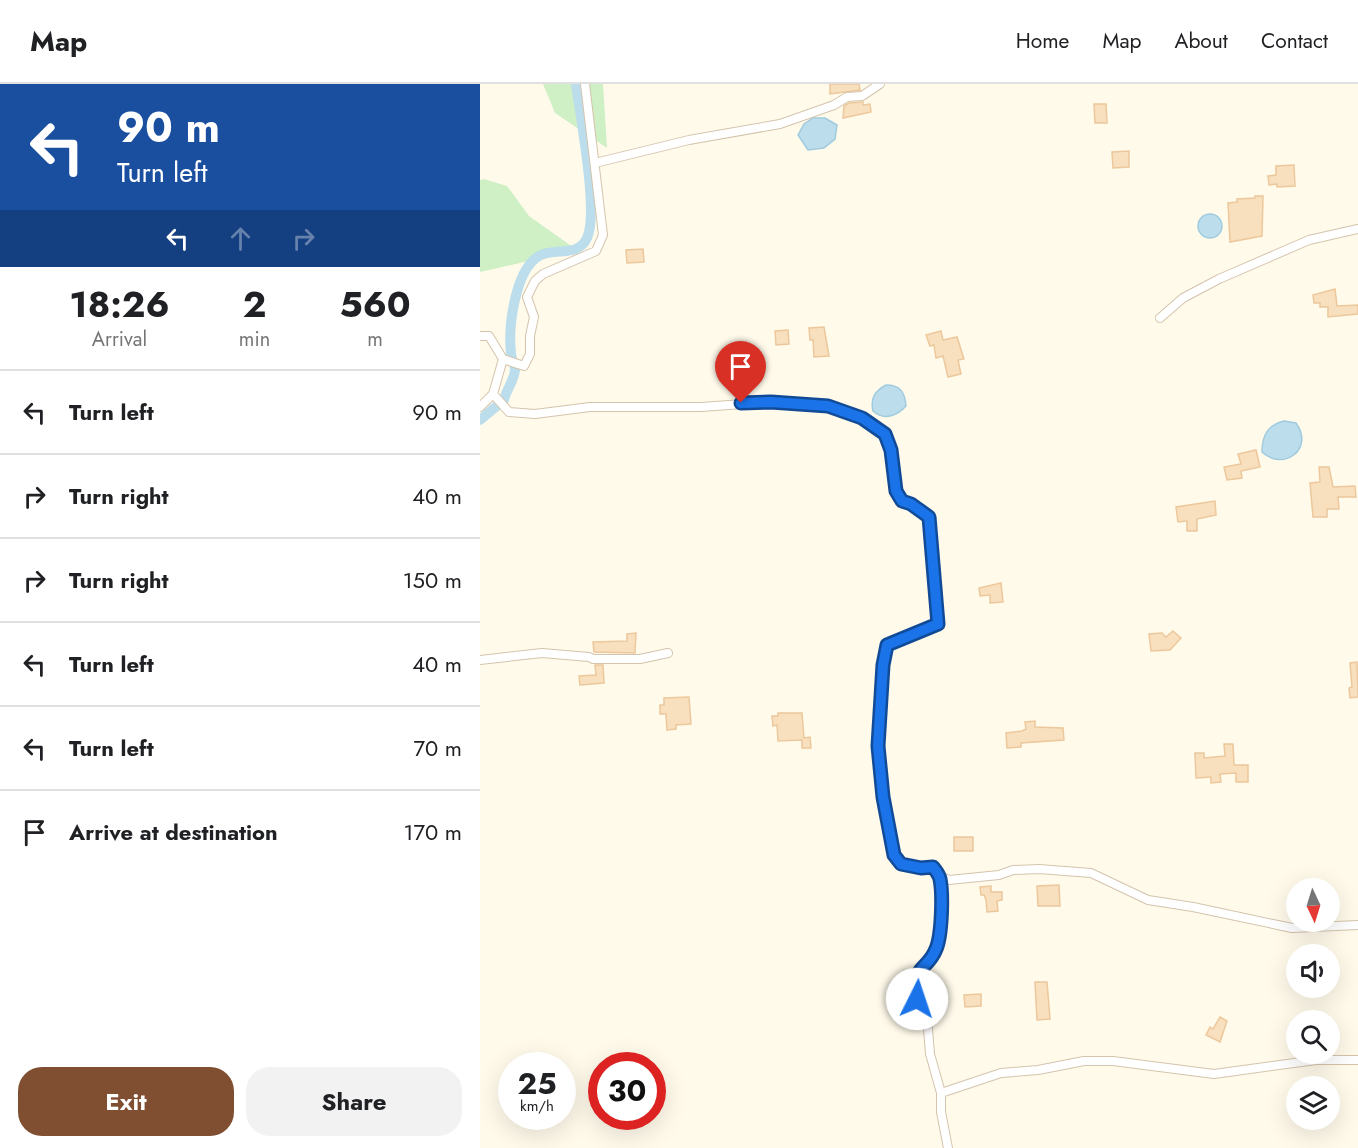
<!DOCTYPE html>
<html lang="en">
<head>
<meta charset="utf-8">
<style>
  :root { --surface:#fff; --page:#f2f2f2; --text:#202124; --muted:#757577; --line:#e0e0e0; --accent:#804f32 }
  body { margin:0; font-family:Jost,sans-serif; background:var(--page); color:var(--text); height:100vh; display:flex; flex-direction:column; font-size:22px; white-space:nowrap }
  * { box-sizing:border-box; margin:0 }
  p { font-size:20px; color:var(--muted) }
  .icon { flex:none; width:33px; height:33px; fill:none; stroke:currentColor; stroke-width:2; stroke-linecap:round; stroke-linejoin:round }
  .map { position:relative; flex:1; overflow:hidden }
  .side { display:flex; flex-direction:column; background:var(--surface); width:480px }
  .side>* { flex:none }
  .top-card { background:#1a4fa0; color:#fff; overflow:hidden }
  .needle { width:39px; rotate:176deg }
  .tools { position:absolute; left:806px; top:794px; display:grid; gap:12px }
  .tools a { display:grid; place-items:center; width:54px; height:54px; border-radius:50%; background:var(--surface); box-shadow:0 6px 24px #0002; font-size:30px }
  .speed { position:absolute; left:18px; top:968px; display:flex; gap:12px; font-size:30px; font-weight:700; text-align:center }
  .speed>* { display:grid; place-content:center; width:78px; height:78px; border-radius:50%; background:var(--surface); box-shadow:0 6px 24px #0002; line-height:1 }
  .speed small { font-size:15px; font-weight:400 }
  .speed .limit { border:9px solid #d22; background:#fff; color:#111 }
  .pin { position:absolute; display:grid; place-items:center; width:51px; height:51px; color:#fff; margin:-62px -26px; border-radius:50% 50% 50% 0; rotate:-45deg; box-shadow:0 0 6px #0007 }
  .pin .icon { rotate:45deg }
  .me { position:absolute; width:66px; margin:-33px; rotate:4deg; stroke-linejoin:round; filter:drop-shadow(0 0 4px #0008) }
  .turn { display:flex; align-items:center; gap:21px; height:126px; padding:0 18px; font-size:27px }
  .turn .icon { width:78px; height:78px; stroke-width:2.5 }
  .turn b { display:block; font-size:42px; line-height:51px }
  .lanes { display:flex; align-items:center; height:57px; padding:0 18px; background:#0003; justify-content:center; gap:30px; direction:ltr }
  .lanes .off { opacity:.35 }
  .eta { display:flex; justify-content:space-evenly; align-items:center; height:102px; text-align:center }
  .eta b { font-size:36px; font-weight:700; line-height:42px }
  .primary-button { display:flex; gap:12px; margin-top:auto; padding:12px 18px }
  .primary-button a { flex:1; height:69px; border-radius:24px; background:var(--accent); color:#fff; font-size:24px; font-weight:700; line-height:69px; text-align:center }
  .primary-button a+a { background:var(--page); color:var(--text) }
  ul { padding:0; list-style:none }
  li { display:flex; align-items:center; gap:18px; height:84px; padding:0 18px; border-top:2px solid var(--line) }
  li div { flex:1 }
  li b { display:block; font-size:22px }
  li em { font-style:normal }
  header { display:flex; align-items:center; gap:36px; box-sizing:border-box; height:84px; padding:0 30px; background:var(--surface); border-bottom:2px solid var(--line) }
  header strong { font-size:28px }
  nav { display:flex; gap:33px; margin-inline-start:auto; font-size:21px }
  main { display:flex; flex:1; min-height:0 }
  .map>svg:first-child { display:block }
  .green { fill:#cfefc5 }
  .water { fill:#bbddec; stroke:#a0cbdf; stroke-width:1.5 }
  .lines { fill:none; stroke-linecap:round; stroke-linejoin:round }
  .canal { stroke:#bbddec; stroke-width:10 }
  .building { fill:#f8dfbe; stroke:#ecc89c; stroke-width:1.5 }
  .street-casing { stroke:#d4c4ad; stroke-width:10 }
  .street { stroke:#fff; stroke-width:8 }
  .route-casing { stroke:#114b97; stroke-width:15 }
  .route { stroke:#1a73e8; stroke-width:10 }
</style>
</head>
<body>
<header>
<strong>Map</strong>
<nav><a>Home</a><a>Map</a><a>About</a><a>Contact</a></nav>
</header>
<main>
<section class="side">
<div class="top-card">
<div class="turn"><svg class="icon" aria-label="left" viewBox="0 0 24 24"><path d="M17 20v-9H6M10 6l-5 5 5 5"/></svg><div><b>90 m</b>Turn left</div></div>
<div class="lanes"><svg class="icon" aria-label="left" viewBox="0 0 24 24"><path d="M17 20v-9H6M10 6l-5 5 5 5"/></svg><svg class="icon off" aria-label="ahead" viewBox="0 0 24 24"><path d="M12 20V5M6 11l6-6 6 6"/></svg><svg class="icon off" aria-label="right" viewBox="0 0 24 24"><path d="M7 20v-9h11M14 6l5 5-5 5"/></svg></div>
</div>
<div class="eta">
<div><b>18:26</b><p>Arrival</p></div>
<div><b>2</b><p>min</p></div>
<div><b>560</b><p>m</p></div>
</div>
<ul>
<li><svg class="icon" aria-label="left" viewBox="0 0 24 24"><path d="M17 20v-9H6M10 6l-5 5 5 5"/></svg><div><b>Turn left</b></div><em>90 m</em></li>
<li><svg class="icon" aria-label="right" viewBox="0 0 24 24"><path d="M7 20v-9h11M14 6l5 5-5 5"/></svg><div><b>Turn right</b></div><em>40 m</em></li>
<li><svg class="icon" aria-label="right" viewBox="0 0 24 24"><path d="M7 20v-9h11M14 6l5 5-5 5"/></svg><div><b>Turn right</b></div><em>150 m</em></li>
<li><svg class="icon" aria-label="left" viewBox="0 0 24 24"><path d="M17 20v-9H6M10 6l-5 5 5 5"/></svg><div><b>Turn left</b></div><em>40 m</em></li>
<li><svg class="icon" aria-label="left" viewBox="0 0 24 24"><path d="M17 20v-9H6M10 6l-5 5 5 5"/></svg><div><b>Turn left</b></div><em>70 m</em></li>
<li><svg class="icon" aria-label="arrive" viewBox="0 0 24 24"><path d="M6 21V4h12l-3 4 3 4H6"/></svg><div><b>Arrive at destination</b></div><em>170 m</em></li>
</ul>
<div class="primary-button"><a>Exit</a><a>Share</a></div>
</section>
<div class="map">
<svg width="878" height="1064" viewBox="0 0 878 1064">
  <rect width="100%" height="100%" fill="#fffaea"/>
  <path class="green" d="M63,0H123L127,64L75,29Z
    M4,95L27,102L49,132L97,166L0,188V96Z"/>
  <path class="water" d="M333,34H345L357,41L355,55L344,64L328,66L318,51L324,40Z
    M718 142a12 12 0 1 1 24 0a12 12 0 1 1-24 0Z
    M406,301C421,301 425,309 426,322C417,332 404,337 393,327C390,314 395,307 406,301Z
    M804,337L816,339C835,365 803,388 782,368C782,351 788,341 804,337Z"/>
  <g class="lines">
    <path class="canal" d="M0,336L24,316C26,306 34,297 35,286C35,281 31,274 31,269C28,243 35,186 59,172C75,163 98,174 107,154C119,129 100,31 96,0"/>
  </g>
  <path class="building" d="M350,0H379L380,6L350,10Z
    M383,18V21L390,20L391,28L363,34L364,22L369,19Z
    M614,20H626L627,39H615Z
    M649,67V83L633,84L632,68Z
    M814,81L815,102L797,103V100L789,101L788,92L796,91V82Z
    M775,112H783L782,152L750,158L748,119L757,118V115L775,114Z
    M163,165L164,178L147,179L146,166Z
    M855,205L857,222L878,221V230L848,233V223H840V219H834L833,211Z
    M344,243L349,272L334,273L333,256H330L329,244Z
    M308,246L309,260L296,261L295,247Z
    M461,247L463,256L477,253L484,275L478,276L481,290L468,293L463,272L456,274L454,261L450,262L446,251Z
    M776,366L780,383L761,387L762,394L747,396L744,383L761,380L758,370Z
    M839,383H849L853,403L875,402L876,413H858L859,425H847V433H833L830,399L840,398Z
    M735,417L736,431L717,435V447H707V437L698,438L696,423Z
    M521,499L523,518L510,519V511L500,512L499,504Z
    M693,547L701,554L690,566L671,567L669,550L682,549L686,553Z
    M156,549L155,569L114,568L113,558L147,557V550Z
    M877,578L878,613L870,614L869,604L872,603L870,579Z
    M115,581H123L124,599L100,601L99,592L116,591Z
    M209,613L211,640L196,641V645L187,646L186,630H180V621H184V614Z
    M298,629H322L324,654L330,653L331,664H322V656L298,657L297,641L293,642L292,632H298Z
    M555,637V643L583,644L584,656L541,659V663L527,664L526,649L542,647L546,645L545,638Z
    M744,660H753L754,681H768V698H756V689L740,690L741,698L731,699V693L716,694L715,669H724V674L745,672Z
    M474,753H493V767H474Z
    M579,801L580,822H558L557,802Z
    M511,802V808H522V816L517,817L518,827L507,828L506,816L504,811H501L500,803Z
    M555,898H567L570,935L557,936Z
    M501,910V922L485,923L484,911Z
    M740,933L747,937L740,958L726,951L730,943L733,945Z"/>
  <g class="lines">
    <g class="street-casing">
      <path id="street" d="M115,79L209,56L300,40L354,21L367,13L382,12L400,0
        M680,234L703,214L739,195L829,156L878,145
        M0,252H9L23,275L13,310L0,323
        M23,275L44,282L50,270V252L54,233L47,213L55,197L63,190L116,167L123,151L105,0
        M13,310L29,328L55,330L110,323H221L291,318L347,322L382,334L405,350L411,366L416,407L422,417L431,420L449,433L458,540L407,561L403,581L398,662L403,713L414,771L421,780L441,784L453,783L460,792V852L455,869L438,887L434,902L437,915L447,932L450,970L461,1009L521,989L558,986L604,977H633L734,990L836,976H878
        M0,576L62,569L109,573L113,575H160L188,569
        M460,792L469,796L519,791L533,786L559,785L611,789L668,816L713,823L812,844L878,841
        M461,1009V1028L468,1064"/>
    </g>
    <use href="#street" class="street"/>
  </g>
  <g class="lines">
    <g class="route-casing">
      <path id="route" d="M261,319L291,318L348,322L382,334L405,350L411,366L416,407L422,417L431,420L449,433L458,540L407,561L403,581L398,662L403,713L414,771L421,780L441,784L453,783C456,787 459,790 460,795C463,810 462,851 456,865C447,888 430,881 437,915"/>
    </g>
    <use href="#route" class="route"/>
  </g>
</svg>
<div class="tools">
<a><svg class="needle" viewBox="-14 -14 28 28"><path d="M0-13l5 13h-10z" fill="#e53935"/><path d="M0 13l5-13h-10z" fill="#757577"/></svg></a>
<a><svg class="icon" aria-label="sound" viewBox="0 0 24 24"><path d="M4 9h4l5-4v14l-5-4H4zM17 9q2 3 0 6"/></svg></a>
<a><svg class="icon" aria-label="search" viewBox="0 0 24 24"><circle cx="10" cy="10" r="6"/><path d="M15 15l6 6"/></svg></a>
<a><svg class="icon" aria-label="layers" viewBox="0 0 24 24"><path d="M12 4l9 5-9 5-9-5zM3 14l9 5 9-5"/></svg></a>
</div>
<div class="speed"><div>25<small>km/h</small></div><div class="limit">30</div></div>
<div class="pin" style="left:261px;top:319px;background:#d93025"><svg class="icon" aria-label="arrive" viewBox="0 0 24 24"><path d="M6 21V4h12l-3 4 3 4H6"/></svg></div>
<svg class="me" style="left:437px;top:915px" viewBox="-20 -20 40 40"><circle r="19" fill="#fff"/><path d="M0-13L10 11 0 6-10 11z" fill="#1a73e8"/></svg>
</div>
</main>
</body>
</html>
